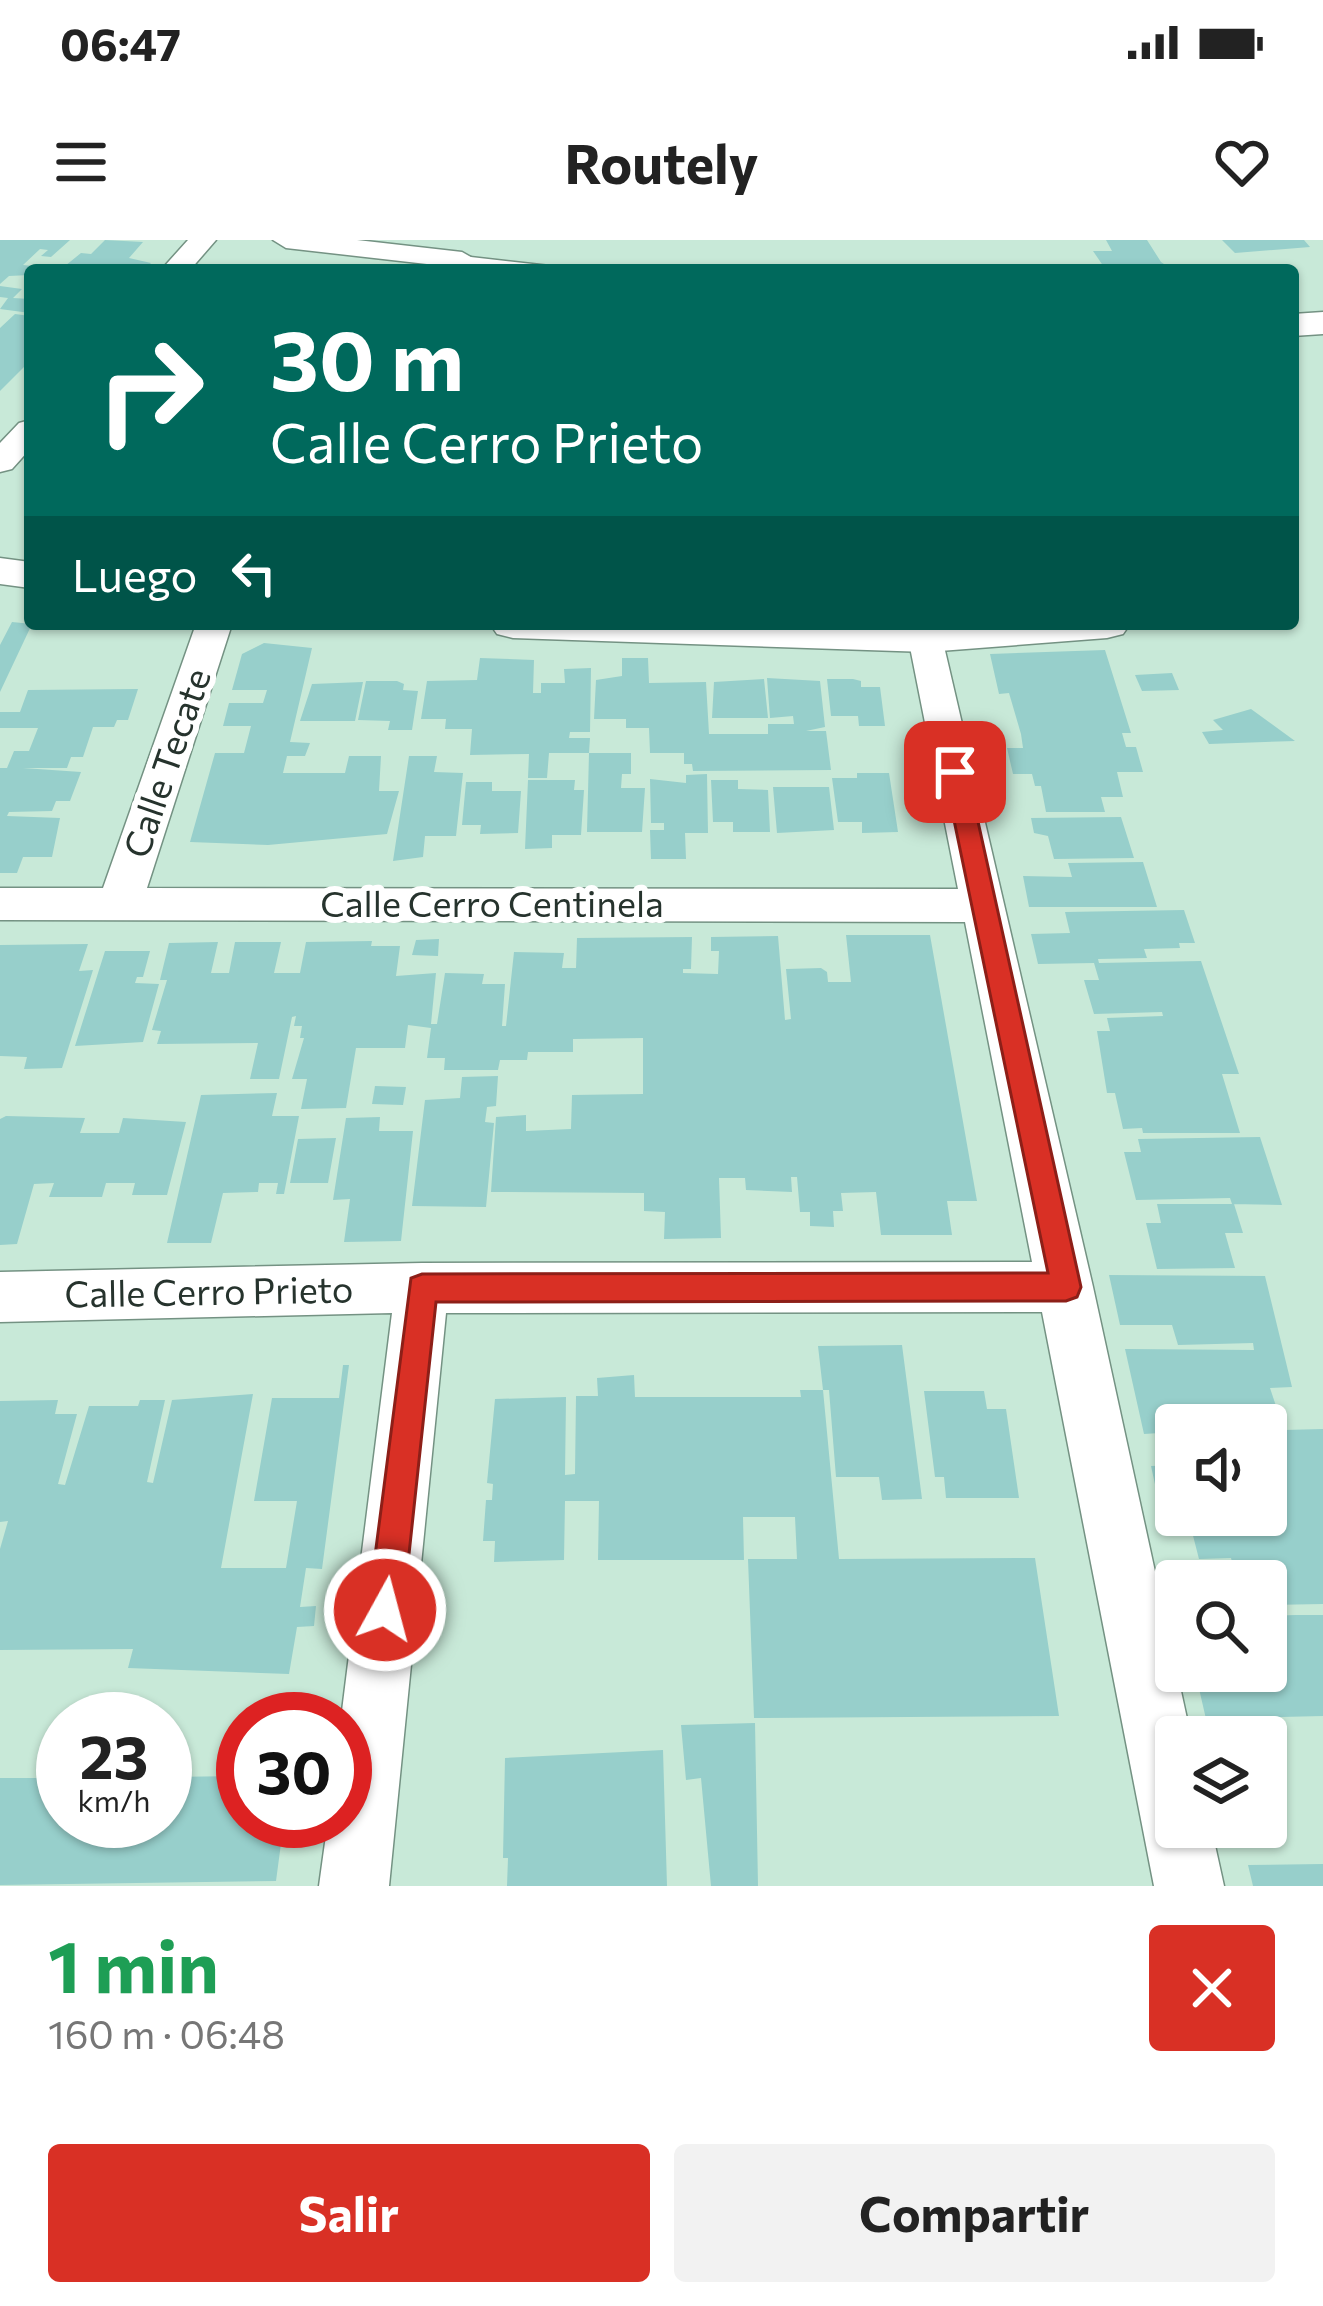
<!DOCTYPE html>
<html lang="es">
<head>
<meta charset="utf-8">
<style>
  :root { --surface:#fff; --page:#f2f2f2; --text:#222; --muted:#767676; --accent:#d93025 }
  body { margin:0; font-family:Commissioner,sans-serif; background:var(--page); color:var(--text); height:100vh; display:flex; flex-direction:column; font-size:45px; white-space:nowrap }
  * { box-sizing:border-box; margin:0 }
  p { font-size:39px; color:var(--muted) }
  .icon { flex:none; width:66px; height:66px; fill:none; stroke:currentColor; stroke-width:2; stroke-linecap:round; stroke-linejoin:round }
  .map { position:relative; height:1646px; overflow:hidden }
  .side { display:flex; flex-direction:column; background:var(--surface); flex:1 }
  .side>* { flex:none }
  .top-card { position:absolute; left:24px; top:24px; width:1275px; height:366px; border-radius:12px; box-shadow:0 3px 9px #0004; background:#00695c; color:#fff; overflow:hidden }
  .fabs { position:absolute; left:1155px; top:1164px; display:grid; gap:24px }
  .fabs a { display:grid; place-items:center; width:132px; height:132px; border-radius:12px; background:var(--surface); box-shadow:0 3px 9px #0004; font-size:60px }
  .speed { position:absolute; left:36px; top:1452px; display:flex; gap:24px; font-size:60px; font-weight:700; text-align:center }
  .speed>* { display:grid; place-content:center; width:156px; height:156px; border-radius:50%; background:var(--surface); box-shadow:0 3px 9px #0004; line-height:1 }
  .speed small { font-size:30px; font-weight:400 }
  .speed .limit { border:18px solid #d22; background:#fff; color:#111 }
  .pin { position:absolute; display:grid; place-items:center; width:102px; height:102px; color:#fff; margin:-51px; border-radius:24px; box-shadow:0 6px 18px #0006 }
  .me { position:absolute; width:132px; margin:-66px; rotate:7deg; stroke-linejoin:round; filter:drop-shadow(0 0 9px #0008) }
  .turn { display:flex; align-items:center; gap:42px; height:252px; padding:0 48px; font-size:54px }
  .turn .icon { width:156px; height:156px; stroke-width:2.5 }
  .turn b { display:block; font-size:84px; line-height:102px }
  .then { display:flex; align-items:center; height:114px; padding:0 48px; background:#0003; gap:24px; font-size:45px }
  .round { display:grid; place-items:center; flex:none; width:126px; height:126px; border-radius:12px; background:var(--page) }
  .head { display:flex; align-items:center; justify-content:space-between; height:204px; padding:0 48px }
  h1 { font-size:72px; font-weight:700; line-height:90px; color:#1e9e55 }
  .primary-button { display:flex; gap:24px; margin-top:auto; padding:24px 48px }
  .primary-button a { flex:1; height:138px; border-radius:12px; background:var(--accent); color:#fff; font-size:48px; font-weight:700; line-height:138px; text-align:center }
  .primary-button a+a { background:var(--page); color:var(--text) }
  .status { display:flex; justify-content:space-between; align-items:center; height:84px; padding:0 60px; background:var(--surface); direction:ltr }
  .status svg { height:33px; fill:currentColor }
  header { display:flex; justify-content:space-between; align-items:center; height:156px; padding:0 48px; background:var(--surface); font-size:54px; font-weight:700 }
  .map>svg:first-child { display:block }
  .building { fill:#97cfcb }
  .lines { fill:none; stroke-linecap:round; stroke-linejoin:round }
  .service-casing { stroke:#749283; stroke-width:3 }
  .minor-casing { stroke:#749283; stroke-width:3 }
  .tertiary-casing { stroke:#749283; stroke-width:3 }
  .service { fill:#fff; fill-rule:evenodd }
  .minor { fill:#fff; fill-rule:evenodd }
  .tertiary { fill:#fff; fill-rule:evenodd }
  .route { fill:#d93025; stroke:#8d1f18; stroke-width:3 }
  .labels { text-anchor:middle; stroke-width:12; stroke-linejoin:round; paint-order:stroke }
  .street-label { font-size:36px; fill:#26332d; stroke:#fff }
</style>
</head>
<body>
<div class="status"><b>06:47</b><svg viewBox="0 0 49 12"><path d="M0 12V9h3v3zM5 12V6h3v6zM10 12V3h3v9zM15 12V0h3v12zM26 1h20v11H26zM47 4h2v5h-2z"/></svg></div>
<header><svg class="icon" aria-label="menu" viewBox="0 0 24 24"><path d="M4 6h16M4 12h16M4 18h16"/></svg>Routely<svg class="icon" aria-label="heart" viewBox="0 0 24 24"><path d="M12 20l-8-8c-3-5 5-10 8-4 3-6 11-1 8 4z"/></svg></header>
<div class="map">
<svg width="1323" height="1646" viewBox="0 0 1323 1646">
  <rect width="100%" height="100%" fill="#c8e9d8"/>
  <path class="building" d="M0,0H70L51,17L41,16L48,10L40,9L23,25L33,26L30,35L9,36L0,44Z
    M105,0L143,2L129,18L151,23L144,30H60L81,13L91,14Z
    M1106,0H1147L1161,22L1170,28L1106,30L1093,11H1112Z
    M1222,0H1304L1310,7L1235,13Z
    M0,46L22,49L13,58L30,59V73L0,69L8,58L0,57Z
    M15,74L30,76V121L0,151V88Z
    M12,382L32,384L0,452V405Z
    M264,403L312,408L290,502L310,503L305,516H287L283,533H345L349,516H381L379,551H399L387,594L268,605L190,602L215,513H244L251,486H223L229,463H263L267,450H232L242,414Z
    M1105,410L1131,493H1122L1126,507H1136L1143,532H1117L1123,557H1101L1105,572H1046L1041,546H1035L1032,534H1013L1007,508H1023L1021,494L1009,453L999,454L990,414Z
    M480,418L534,420L533,453H541V443H565L564,429L591,428L590,492H570L569,498H590L589,513H549L547,538H528L529,514L470,515L472,489H445L446,479H421L427,441L477,440Z
    M622,418H648L649,443L706,442L709,494H768V484H794L793,476L770,478L767,438L820,441L825,487L806,491H826L831,530L693,531L692,524H684V513H650L649,488H626V479H594L596,440L622,436Z
    M1172,433L1179,450L1142,451L1135,435Z
    M764,439L768,478H712L714,442Z
    M827,439H853L861,441V447H880L885,486H859L858,476H831Z
    M366,441H397L404,444L403,450L418,451L412,490H388L390,481L358,480Z
    M363,442L355,481H300L312,444Z
    M138,449L128,480H117L114,487H93L83,517H71L67,528H23L81,532L70,561H56L52,571L9,572L7,576L60,578L52,617H23L17,633H0V528H7L14,511H29L38,488H0V472H20L28,450Z
    M1251,469L1295,501L1209,504L1202,492L1223,490L1213,480Z
    M589,513H631V534H622L621,548H645L642,592H587Z
    M409,516H437L434,532L463,533L456,596H425L423,617L393,621Z
    M857,533H889L898,592L862,593V582H838L832,538H857Z
    M707,534L708,593H685L686,619H651L650,590H664V583H651L650,539L686,543V535Z
    M528,540H575L574,550H584L581,595H552V608L525,609Z
    M711,540H738V549L768,550L770,592H733V582H713Z
    M466,542H492V551H521L518,593L480,594L481,585H462Z
    M773,547H829L834,590L777,593Z
    M1121,577L1134,618L1054,619L1048,596L1034,593L1031,578Z
    M1143,622L1157,667H1029L1023,636L1072,637L1068,623Z
    M1184,670L1195,703H1179L1180,708L1144,709L1147,718L1098,719L1099,723L1201,721L1239,834H1222L1240,893H1143L1142,888L1123,889L1115,853H1107L1097,791H1110L1107,778L1163,776L1162,772L1094,774L1084,740H1099L1094,723L1038,724L1031,694L1070,693L1065,672Z
    M846,695H930L977,961H947L952,995H881L876,952L841,953L843,971H833L834,987L810,986V972H800L797,937H791L792,952L746,950L745,938H719L721,998L664,999L665,972L644,971V953L491,952L496,877L526,875V891L571,889L572,855L643,854V798L573,799V812H528L527,820H500L498,830H444L445,818H427L431,788L408,785L405,808H356L346,868L301,869L307,839H292L304,798H300L302,786H294L296,776L292,777L279,839H250L258,803L157,804L161,791L152,790L167,740H160L169,703L218,702L211,733H229L235,702H281L274,733H300L306,702L372,701L371,706H400L396,736L436,733L431,784H437L445,733L484,734L482,744H505L502,786H506L514,712L564,713L562,728H576L577,698L692,697L691,729H683V733L718,734L719,711H711V697L778,696L785,780L791,779L786,729L821,728L827,732L828,742H851Z
    M439,699L438,716L412,715L416,700Z
    M88,704L79,731L93,730L62,828L24,829L27,817L0,816V705Z
    M105,711H150L143,737H137L135,743L159,744L143,802L75,806Z
    M498,836L496,866L487,867L485,882L494,883L486,967L412,966L425,860L460,858L462,837Z
    M375,846L406,847L403,865L372,864Z
    M277,853L272,876H299L284,954H276L278,943H259L258,952L223,953L211,1003H167L201,855Z
    M6,876L85,878L80,893H119L123,878L186,882L167,955H132L135,943H106L102,957H49L54,943L34,944L17,1004L0,1005V879Z
    M380,877L379,891H413L401,1001L344,1002L350,959L333,960L346,878Z
    M1260,897L1282,965L1232,964L1230,958L1136,960L1124,912H1141L1138,899Z
    M336,898L328,943H290L298,899Z
    M1157,964H1234L1243,993H1225L1235,1028L1157,1029L1146,983H1161Z
    M1109,1035L1265,1036L1292,1147L1270,1148L1284,1190L1323,1189V1364L1266,1365V1341H1237L1231,1318L1199,1319L1189,1280L1163,1281L1151,1226L1176,1225V1275H1266V1185H1176V1192L1144,1194L1125,1109L1254,1110L1253,1103L1178,1105L1172,1085H1120Z
    M902,1105L922,1259L882,1260L879,1237H836L829,1150H823L818,1106Z
    M343,1125H349L322,1329L306,1328L300,1367L316,1366L314,1386L297,1387L289,1434L128,1428L133,1409L0,1410V1309L8,1281L0,1282V1161L58,1160L55,1174H77L58,1244L65,1245L89,1166H138L140,1160H165L147,1242L153,1243L172,1160L253,1154L221,1328H286L297,1261H254L272,1158H339Z
    M634,1135L635,1157H801L800,1150H823L839,1319L1035,1318L1059,1476L754,1478L748,1319H797L795,1277H743L744,1320H598L599,1261H565L564,1320L494,1322L495,1301H483L486,1260H492L493,1244L487,1243L495,1159L566,1157L565,1235L575,1234L576,1156H598L597,1138Z
    M924,1151H984L987,1169H1006L1019,1258H946L944,1237H935Z
    M1296,1375H1323V1476L1206,1479L1195,1431H1266V1376Z
    M755,1483L758,1646H711L701,1538L686,1540L681,1485Z
    M663,1510L667,1646H507L508,1618H503L505,1518Z
    M243,1536V1581H284L276,1641L0,1645V1538H63V1581H165V1537Z
    M1323,1624V1646H1253L1248,1625Z"/>
  <g class="lines">
    <g class="service-casing">
      <path id="service" d="M462,16L550,26L557,30H514L457,23L455,20Z"/>
    </g>
    <g class="minor-casing">
      <path id="minor" d="M188,0H216L190,30H161Z
        M273,0H357L462,12L476,20L462,28L286,8Z
        M30,180V209L12,229L0,232V203L19,183Z
        M196,384H232L147,648L958,649L908,397L914,389H940L1093,1047L1191,1497H1176V1587H1211L1224,1646H1154L1042,1072L446,1073L389,1646H319L328,1581H345V1479H341L392,1073L0,1082V1032L422,1023L1032,1022L965,682L0,680V648H103Z"/>
    </g>
    <g class="tertiary-casing">
      <path id="tertiary" d="M1323,72V94L1293,96V74Z
        M0,318L30,322V348L0,344Z
        M490,384H1130L1123,394L1107,398L927,412L513,398L497,394Z"/>
    </g>
    <use href="#service" class="service"/>
    <use href="#minor" class="minor"/>
    <use href="#tertiary" class="tertiary"/>
  </g>
  <path class="route" d="M955,524L967,532L1081,1047L1077,1057L1066,1061L436,1062L403,1370L398,1382L385,1387L373,1382L368,1370L411,1038L422,1034L1048,1033L944,532Z"/>
  <g class="labels">
    <g class="street-label">
      <text transform="translate(167 523) rotate(-71)" y="13">Calle Tecate</text>
      <text x="492" y="677">Calle Cerro Centinela</text>
      <text transform="translate(209 1052) rotate(-1)" y="13">Calle Cerro Prieto</text>
    </g>
  </g>
</svg>
<div class="fabs">
<a><svg class="icon" aria-label="sound" viewBox="0 0 24 24"><path d="M4 9h4l5-4v14l-5-4H4zM17 9q2 3 0 6"/></svg></a>
<a><svg class="icon" aria-label="search" viewBox="0 0 24 24"><circle cx="10" cy="10" r="6"/><path d="M15 15l6 6"/></svg></a>
<a><svg class="icon" aria-label="layers" viewBox="0 0 24 24"><path d="M12 4l9 5-9 5-9-5zM3 14l9 5 9-5"/></svg></a>
</div>
<div class="speed"><div>23<small>km/h</small></div><div class="limit">30</div></div>
<div class="pin" style="left:955px;top:532px;background:#d93025"><svg class="icon" aria-label="arrive" viewBox="0 0 24 24"><path d="M6 21V4h12l-3 4 3 4H6"/></svg></div>
<svg class="me" style="left:385px;top:1370px" viewBox="-20 -20 40 40"><circle r="17" fill="#d93025" stroke="#fff" stroke-width="3"/><path d="M0-11L8 9 0 5-8 9z" fill="#fff"/></svg>
<div class="top-card">
<div class="turn"><svg class="icon" aria-label="right" viewBox="0 0 24 24"><path d="M7 20v-9h11M14 6l5 5-5 5"/></svg><div><b>30 m</b>Calle Cerro Prieto</div></div>
<div class="then">Luego<svg class="icon" aria-label="left" viewBox="0 0 24 24"><path d="M17 20v-9H6M10 6l-5 5 5 5"/></svg></div>
</div>
</div>
<section class="side">
<div class="head"><div><h1>1 min</h1><p>160 m · 06:48</p></div><a class="round" style="background:#d93025;color:#fff"><svg class="icon" aria-label="close" viewBox="0 0 24 24"><path d="M6 6l12 12M18 6L6 18"/></svg></a></div>
<div class="primary-button"><a>Salir</a><a>Compartir</a></div>
</section>
</body>
</html>
